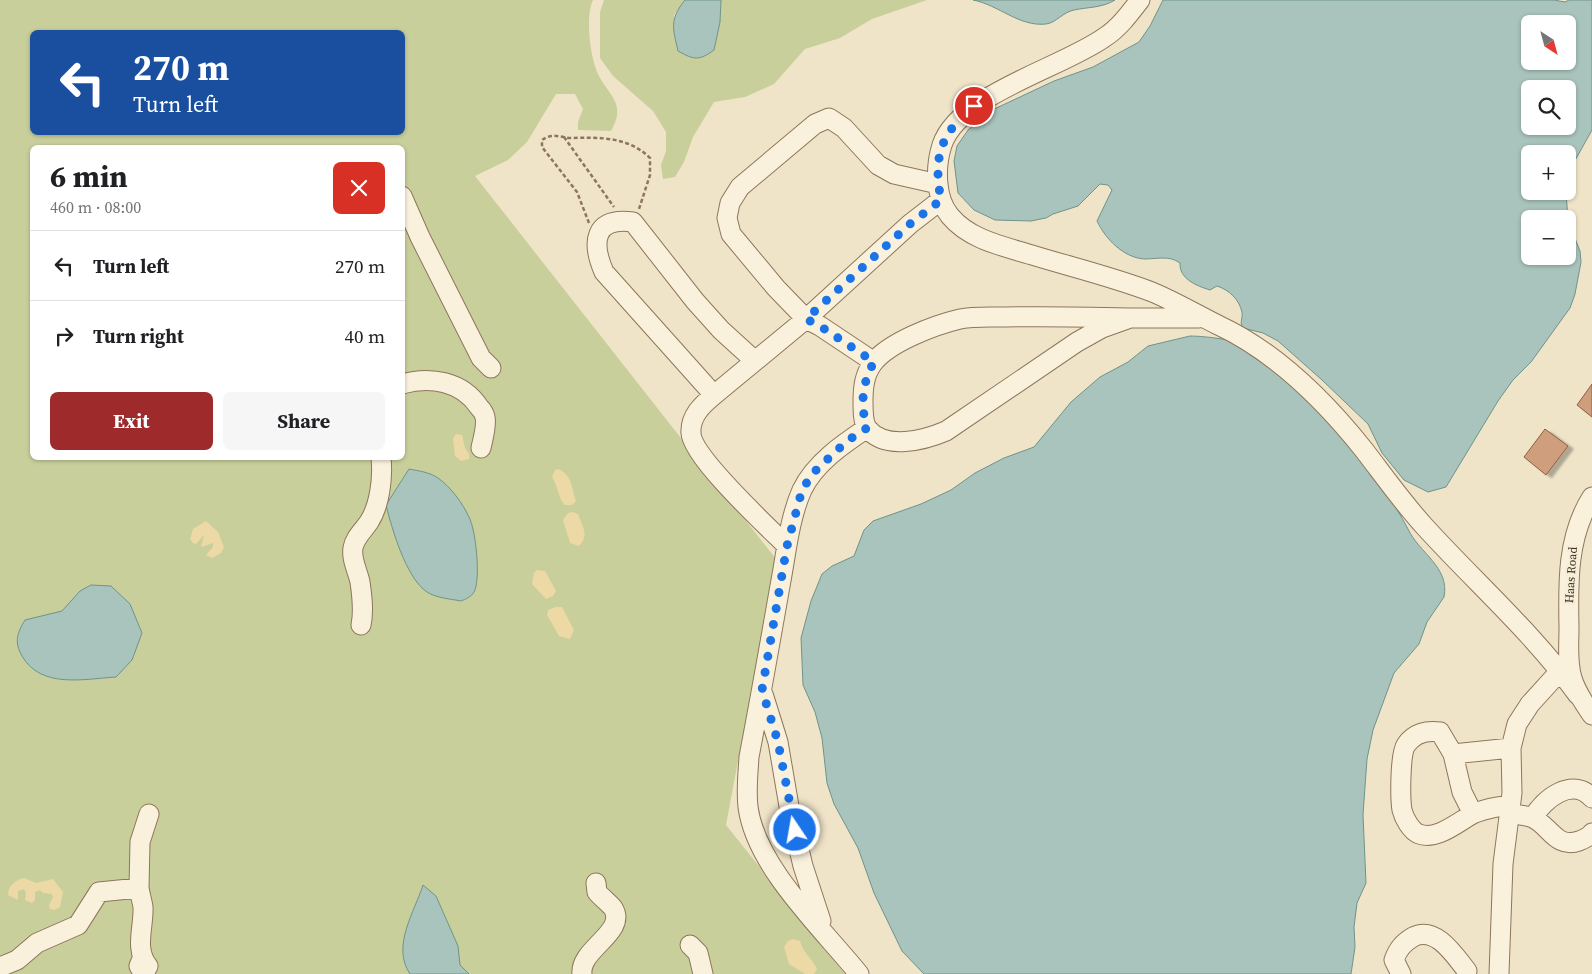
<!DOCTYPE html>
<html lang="en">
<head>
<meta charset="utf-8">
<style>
  :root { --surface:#fff; --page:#f6f6f6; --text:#202124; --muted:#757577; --line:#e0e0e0; --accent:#9e2a2b }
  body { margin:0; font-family:"Source Serif 4",serif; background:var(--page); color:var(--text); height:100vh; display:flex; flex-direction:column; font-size:19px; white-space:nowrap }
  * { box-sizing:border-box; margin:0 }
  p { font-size:16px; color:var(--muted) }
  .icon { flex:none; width:28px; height:28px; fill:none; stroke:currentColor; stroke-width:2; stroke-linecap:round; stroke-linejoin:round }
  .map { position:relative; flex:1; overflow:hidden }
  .panel { position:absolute; left:30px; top:145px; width:375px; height:315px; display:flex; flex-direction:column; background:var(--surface); border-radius:8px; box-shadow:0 1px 4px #0004 }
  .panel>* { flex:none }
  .guide { position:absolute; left:30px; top:30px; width:375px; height:105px; border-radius:8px; box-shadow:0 1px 4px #0004; background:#1a4fa0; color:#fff; overflow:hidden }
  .needle { width:32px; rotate:144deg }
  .controls { position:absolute; left:1521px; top:15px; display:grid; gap:10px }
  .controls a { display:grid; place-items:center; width:55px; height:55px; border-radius:8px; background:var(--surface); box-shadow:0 1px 4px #0004; font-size:25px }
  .pin { position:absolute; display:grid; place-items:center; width:42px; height:42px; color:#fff; margin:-21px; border:2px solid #fff; border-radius:50%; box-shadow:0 1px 5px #0007 }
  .me { position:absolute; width:55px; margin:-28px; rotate:348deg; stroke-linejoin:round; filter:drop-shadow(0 0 4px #0008) }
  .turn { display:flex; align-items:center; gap:18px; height:105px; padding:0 20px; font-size:22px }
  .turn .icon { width:65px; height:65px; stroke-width:2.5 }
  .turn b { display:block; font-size:35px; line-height:42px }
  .round { display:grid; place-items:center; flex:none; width:52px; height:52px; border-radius:8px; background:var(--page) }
  .overview { display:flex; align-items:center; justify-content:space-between; height:85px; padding:0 20px }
  h1 { font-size:30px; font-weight:700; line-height:38px }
  .button { display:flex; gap:10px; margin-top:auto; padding:10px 20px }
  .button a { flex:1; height:58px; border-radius:8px; background:var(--accent); color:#fff; font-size:20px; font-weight:700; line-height:58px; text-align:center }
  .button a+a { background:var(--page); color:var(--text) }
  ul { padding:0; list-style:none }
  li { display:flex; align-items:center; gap:15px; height:70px; padding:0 20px; border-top:1px solid var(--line) }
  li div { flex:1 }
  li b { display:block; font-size:19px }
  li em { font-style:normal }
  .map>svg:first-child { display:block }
  .green { fill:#c9cf9b; fill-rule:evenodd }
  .sand { fill:#ecd9a5 }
  .water { fill:#a9c4bc; stroke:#6f938a; fill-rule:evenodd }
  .building { fill:#cf9f7d; stroke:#8d5f41; filter:url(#shadow) }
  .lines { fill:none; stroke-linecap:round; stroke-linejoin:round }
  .minor-casing { stroke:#8d765c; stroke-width:21 }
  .path { stroke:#8d765c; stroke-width:2.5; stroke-dasharray:4 2.5; stroke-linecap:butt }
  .minor { stroke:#faf1dc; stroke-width:19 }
  .route { stroke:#1a73e8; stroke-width:9; stroke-dasharray:0 16.2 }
  .labels { text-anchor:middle; stroke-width:5; stroke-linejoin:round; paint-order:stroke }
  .street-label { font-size:12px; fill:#3d2e20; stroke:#f7eed8 }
</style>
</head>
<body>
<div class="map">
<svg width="1592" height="974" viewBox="0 0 1592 974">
  <defs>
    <filter id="shadow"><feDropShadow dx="5.5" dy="3" stdDeviation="1" flood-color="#0004"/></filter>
  </defs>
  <rect width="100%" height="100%" fill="#f0e4c8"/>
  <path class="green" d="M0,0H593C585,17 590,59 599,76C611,98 626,104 611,131L578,130V122L583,109L575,94H556L527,142L508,160L475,176L776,559L726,825L845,974H0ZM32,32H402V132H32ZM32,148H402V458H32Z
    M604,0H685L674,15L675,37L714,50L720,22L721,0H927L872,19L840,38L805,49L774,84L745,97L714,102L693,137L684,162L675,177L663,179L661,165L666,151V132L653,111L613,76L600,58V12Z"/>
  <path class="sand" d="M456,434L462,435L465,448L469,454V459L461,461L455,456L453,438Z
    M558,469C573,476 571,487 576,501L572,505H565C558,498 558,486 552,477L555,470Z
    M572,512L578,514C582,526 590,535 579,546L570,543L563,520L568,513Z
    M206,521L218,532L224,547L221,553L212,558L206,555L213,547V543L201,547L204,535L196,544L193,543L190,539L193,529Z
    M537,570L545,571L556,591L553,596L546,599L532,584L534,573Z
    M556,607H562L574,630L570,639L559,636L547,615L548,610Z
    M24,878L36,883L53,879L63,892L60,907L54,910L50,909L49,905L53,897L52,894L43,893L40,890L35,892V900L32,903L25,900L26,893L24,889L18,891V900L8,895C8,886 15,880 24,878Z
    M793,939L800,941C803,953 812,958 817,969L814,974H805L789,964L784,947L788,941Z"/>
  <path class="water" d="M685,0H721L720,22L714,50C699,61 694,60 678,51C673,28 669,20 685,0Z
    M973,0H1115C1102,8 1088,7 1074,10C1063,12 1056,23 1046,24C1019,27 999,5 973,0Z
    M1163,0H1554L1565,2L1569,0H1592V130L1568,173V154H1530V191H1566L1568,221L1580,251L1581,262L1575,294L1570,308L1531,362L1513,380L1498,401L1446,487L1428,492L1404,480L1382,453L1368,424L1322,380L1278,341L1263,333L1243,328C1239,322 1243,319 1242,312C1239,299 1229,290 1217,286L1210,290C1197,286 1179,279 1180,263C1169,255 1157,259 1145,259C1123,258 1105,238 1097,221L1112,190L1108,185L1100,184L1078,206L1053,214L1046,218L1031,221L995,220L974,210L958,193L954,161L957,146L968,130L990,111L1054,81L1093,67L1139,42L1150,26ZM1530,24H1568V61H1530ZM1530,89H1568V126H1530ZM1530,219H1568V256H1530Z
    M1190,336C1201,336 1234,339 1241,345C1244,348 1246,351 1249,354C1258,361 1269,365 1277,373C1325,415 1379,473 1408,529C1419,553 1450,567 1444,597L1427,622L1419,644L1394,673L1373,730L1367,759L1363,815L1366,883L1357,903L1354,927L1355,947L1351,974H924L902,951L874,893L858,848L834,804L827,783L822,738L815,712L803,685L801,638L811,601L822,574L832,566L854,556L864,530L873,521L921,504L951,490L975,473L1004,458L1034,447L1071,402L1100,377L1128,362L1148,346Z
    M409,469C419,471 429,472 438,478C451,487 463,504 469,517C476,530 481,580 474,592C471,597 466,599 461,601C451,599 436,598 427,592C406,578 392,529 386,505Z
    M91,585L111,586L130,604L142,633L132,660L116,677C84,679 41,689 22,656C14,642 17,633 25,620L62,611L80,591Z
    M423,885L436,896L458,946L460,965L469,974H410C391,946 415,911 423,885Z"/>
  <path class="building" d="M1592,384V417L1577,405Z
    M1545,429L1568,446L1546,475L1524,457Z"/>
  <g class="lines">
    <g class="minor-casing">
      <path id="minor" d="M1140,0C1130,13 1119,28 1105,37C1062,68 959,94 942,145C935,167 935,198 950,216C970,240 1003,246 1032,255C1071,267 1113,277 1152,292C1174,301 1196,314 1218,325C1276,352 1325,401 1364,450C1384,476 1403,503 1425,527C1476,583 1534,634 1578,695
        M402,196L420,237L481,358L491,368
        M1130,318C1089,317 1047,316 1005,317C991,317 974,316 960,319C935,325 889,342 873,363C864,375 863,388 863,402C863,410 863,422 867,428C885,451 925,440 946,431L1077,342L1102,328L1130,318H1199
        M874,362L820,326L806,319L776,288L731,234L727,218L730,203L740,187L815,124L829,118L844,128L878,165L894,174L938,184
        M402,384C430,376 462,381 479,407C481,409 484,413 485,417C487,426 483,438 481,448
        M714,395L604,272C591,242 594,217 633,222L695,301L721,330L755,361
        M1592,497C1567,536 1568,583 1569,628C1569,644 1567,662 1572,678C1576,692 1584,703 1592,715
        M787,546C768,527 692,457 691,433C690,416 702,405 714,395L806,319L910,224L941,200
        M361,625C364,611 362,596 360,582C358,572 351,559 353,548C355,537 363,531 369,522C380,505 383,477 381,458
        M763,694L778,742L790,812L803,866L821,921
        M1511,748L1453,754L1440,732C1427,730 1414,733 1406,745C1400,754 1400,798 1402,810C1404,818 1411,831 1419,834C1438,841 1460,820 1475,813C1486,809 1494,807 1505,806L1510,813C1517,815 1526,815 1533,818C1550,826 1556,849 1579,841C1584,839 1589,837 1592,833
        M1453,754L1462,792L1473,814
        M1533,818C1543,799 1573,776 1592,798
        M139,888C140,894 142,901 143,907C144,927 134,949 148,966L146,970L142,971L139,966L142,959
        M690,945L698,953L703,974
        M0,967L17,960L37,943L78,925L99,892L139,888L140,842L149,814
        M582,974C579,949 628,932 613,908C609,903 601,897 597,892L596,883
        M859,974C822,928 756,867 748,807C746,790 748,774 749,757C760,700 770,643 780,586C786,555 789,519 802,490C815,463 843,444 867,428
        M1401,974L1394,960C1398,949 1403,943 1413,937C1436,925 1455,956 1467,971
        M1499,974L1503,864L1512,793L1511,748L1517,724L1530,704L1560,671"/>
    </g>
    <path class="path" d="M564,137L614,207
      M589,223L577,192L542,147V140C553,132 561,138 572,138C600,137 629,137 650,158V175L639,209"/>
    <use href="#minor" class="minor"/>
  </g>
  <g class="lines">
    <path class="route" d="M795,830L778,742L762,690L787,546L802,490L813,473L847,441L867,428C860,405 862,383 874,362L820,326L806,319L910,224L941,200C933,157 940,134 974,106"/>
  </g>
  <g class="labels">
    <g class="street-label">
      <text transform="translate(1571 575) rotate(-86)" y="4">Haas Road</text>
    </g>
  </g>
</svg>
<div class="controls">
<a><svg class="needle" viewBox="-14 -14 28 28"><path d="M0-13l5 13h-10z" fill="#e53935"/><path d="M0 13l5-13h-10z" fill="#757577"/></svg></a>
<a><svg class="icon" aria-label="search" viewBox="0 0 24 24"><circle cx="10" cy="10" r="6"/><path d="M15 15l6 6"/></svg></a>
<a>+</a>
<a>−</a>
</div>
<div class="pin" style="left:974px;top:106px;background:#d93025"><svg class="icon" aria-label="arrive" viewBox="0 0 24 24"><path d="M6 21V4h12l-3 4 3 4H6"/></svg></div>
<svg class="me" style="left:795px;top:830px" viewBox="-20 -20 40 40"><circle r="17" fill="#1a73e8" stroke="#fff" stroke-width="3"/><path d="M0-11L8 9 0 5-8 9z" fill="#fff"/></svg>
<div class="guide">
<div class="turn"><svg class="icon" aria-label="left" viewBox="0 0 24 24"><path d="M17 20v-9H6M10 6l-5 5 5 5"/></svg><div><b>270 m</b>Turn left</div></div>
</div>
<section class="panel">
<div class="overview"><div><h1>6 min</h1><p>460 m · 08:00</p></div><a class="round" style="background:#d93025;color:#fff"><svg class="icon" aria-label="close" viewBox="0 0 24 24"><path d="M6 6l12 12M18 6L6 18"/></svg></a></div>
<ul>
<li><svg class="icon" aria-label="left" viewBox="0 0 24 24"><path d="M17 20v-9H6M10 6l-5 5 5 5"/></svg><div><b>Turn left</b></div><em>270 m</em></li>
<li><svg class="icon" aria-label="right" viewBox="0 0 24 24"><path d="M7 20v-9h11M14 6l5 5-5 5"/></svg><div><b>Turn right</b></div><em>40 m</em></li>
</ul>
<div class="button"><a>Exit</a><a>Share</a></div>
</section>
</div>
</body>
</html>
